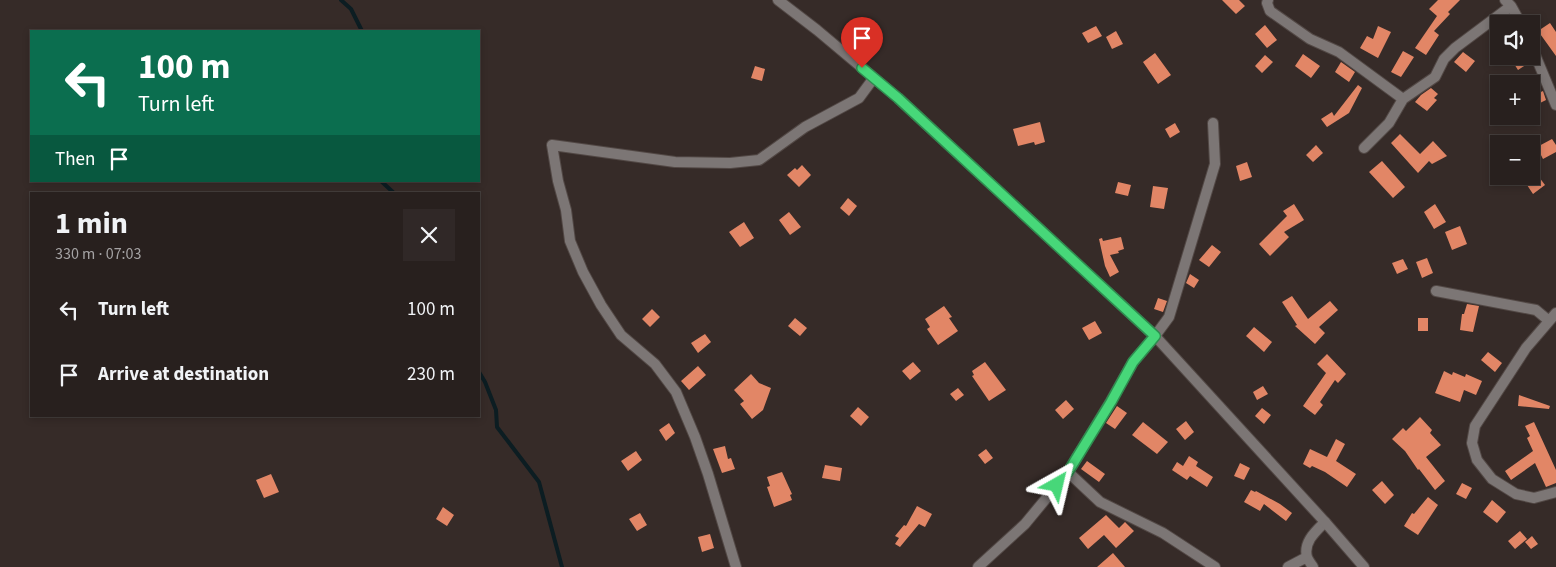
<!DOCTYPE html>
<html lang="en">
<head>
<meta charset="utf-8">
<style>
  :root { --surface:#28201e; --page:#302827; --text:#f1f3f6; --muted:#a5a3a4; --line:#443e3c }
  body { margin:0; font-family:"Source Sans 3",sans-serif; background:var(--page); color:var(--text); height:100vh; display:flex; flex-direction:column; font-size:19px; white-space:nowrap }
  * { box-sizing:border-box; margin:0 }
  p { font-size:16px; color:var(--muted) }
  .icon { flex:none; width:28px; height:28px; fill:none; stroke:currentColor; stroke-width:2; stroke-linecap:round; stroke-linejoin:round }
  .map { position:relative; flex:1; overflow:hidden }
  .details { position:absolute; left:30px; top:192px; width:450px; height:225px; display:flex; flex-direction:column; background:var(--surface); border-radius:0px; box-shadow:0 2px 8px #0003,0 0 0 1px var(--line) }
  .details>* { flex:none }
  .guide { position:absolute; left:30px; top:30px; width:450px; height:152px; border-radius:0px; box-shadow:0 2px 8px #0003,0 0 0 1px var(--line); background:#0b6e4f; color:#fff; overflow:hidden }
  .fabs { position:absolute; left:1490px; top:15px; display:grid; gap:10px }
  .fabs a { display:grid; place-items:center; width:50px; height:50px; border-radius:0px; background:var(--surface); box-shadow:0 2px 8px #0003,0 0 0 1px var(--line); font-size:25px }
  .pin { position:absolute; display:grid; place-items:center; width:42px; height:42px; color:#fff; margin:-51px -21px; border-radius:50% 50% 50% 0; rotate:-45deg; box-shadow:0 0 5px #0007 }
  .pin .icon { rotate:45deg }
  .me { position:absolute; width:55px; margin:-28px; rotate:37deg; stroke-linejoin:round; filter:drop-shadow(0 0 4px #0008) }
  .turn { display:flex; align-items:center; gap:18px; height:105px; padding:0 25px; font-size:22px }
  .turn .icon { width:65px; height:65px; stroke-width:2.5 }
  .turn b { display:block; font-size:35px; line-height:42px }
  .then { display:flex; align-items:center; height:48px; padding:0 25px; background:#0003; gap:10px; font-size:19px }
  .round { display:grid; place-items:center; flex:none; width:52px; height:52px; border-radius:0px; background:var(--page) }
  .headline { display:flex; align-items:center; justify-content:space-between; height:85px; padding:0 25px }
  h1 { font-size:30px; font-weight:700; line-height:38px }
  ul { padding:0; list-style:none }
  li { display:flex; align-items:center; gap:15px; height:65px; padding:0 25px }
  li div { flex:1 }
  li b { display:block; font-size:19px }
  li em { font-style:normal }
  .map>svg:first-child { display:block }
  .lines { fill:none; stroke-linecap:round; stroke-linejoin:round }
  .stream { stroke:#0c1d22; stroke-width:4 }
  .building { fill:#e28666 }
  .minor-casing { stroke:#524845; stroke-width:12 }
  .tertiary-casing { stroke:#524845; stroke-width:12 }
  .minor { stroke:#7c7675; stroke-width:10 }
  .tertiary { stroke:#7c7675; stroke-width:10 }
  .route-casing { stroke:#2e8c4f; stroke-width:12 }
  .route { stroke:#47d779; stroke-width:9 }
</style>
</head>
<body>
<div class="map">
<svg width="1556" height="567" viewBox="0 0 1556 567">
  <rect width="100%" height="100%" fill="#362b28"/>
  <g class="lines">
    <path class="stream" d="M341,0L351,9L362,31
      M381,181L395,194
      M479,372L485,382L496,410L497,427L539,482L562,567"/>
  </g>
  <path class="building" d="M1222,0H1239L1245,6L1236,14Z
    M1438,0H1460L1448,12L1450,14L1434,31L1439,35L1426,55L1415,48L1437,16L1429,9Z
    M1550,23L1556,32V56L1538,31Z
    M1265,25L1277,40L1267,48L1255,34Z
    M1096,26L1102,36L1088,43L1082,33Z
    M1378,26L1391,32L1378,58L1360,48L1367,36L1373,39Z
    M1116,31L1123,44L1112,49L1106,37Z
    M1403,51L1414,57L1401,77L1391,72Z
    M1463,52L1475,61L1466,72L1454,62Z
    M1155,53L1171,75L1158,84L1143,62Z
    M1303,54L1320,66L1311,78L1295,66Z
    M1265,55L1273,62L1262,73L1255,66Z
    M1509,56H1526L1530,62L1518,70Z
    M1341,62L1355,72L1349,82L1335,72Z
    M755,66L765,69L762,81L751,78Z
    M1358,85L1362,88L1349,113L1327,127L1321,119L1332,112L1334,116Z
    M1431,88L1438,94L1434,98L1437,100L1427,111L1415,102L1421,95Z
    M1543,91L1546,100L1536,105L1532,96Z
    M1040,122L1045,142L1035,145L1034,142L1018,146L1013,129Z
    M1175,123L1180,132L1170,138L1165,129Z
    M1400,134L1420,154L1433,141L1447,156L1432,164L1429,161L1418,173L1391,143Z
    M1552,139L1556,145V152L1543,159L1537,147Z
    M1316,145L1323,153L1313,162L1306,155Z
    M1382,161L1405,187L1393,198L1369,172Z
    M1247,162L1252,177L1240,181L1236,166Z
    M802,165L811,175L799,187L787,175L795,168L797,170Z
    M1539,177L1545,185L1533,194L1527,185Z
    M1118,182L1131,185L1128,196L1115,193Z
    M1153,186L1168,188L1164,209L1150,207Z
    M848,198L857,206L849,216L840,208Z
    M1294,204L1304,220L1284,232L1289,237L1270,256L1259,244L1287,216L1283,211Z
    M1435,204L1446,222L1434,229L1424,212Z
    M789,212L801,227L790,235L779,220Z
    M744,222L754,238L740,247L729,232Z
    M1460,226L1467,244L1452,250L1445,232Z
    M1121,237L1124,249L1118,251L1119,253L1110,255L1119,272L1110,277L1105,266L1099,239L1102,238L1103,241Z
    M1212,245L1221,252L1209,267L1199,260Z
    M1427,258L1433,273L1422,278L1416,262Z
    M1403,259L1408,269L1397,274L1392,263Z
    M1190,274L1199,280L1194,288L1186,283Z
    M1292,296L1308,319L1330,301L1338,310L1319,327L1325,333L1315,344L1295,326L1297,325L1282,302Z
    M1158,298L1167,301L1163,312L1154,309Z
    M1467,304L1479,306L1473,332L1460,330L1462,314H1464Z
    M944,306L952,317L949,318L958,331L938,345L927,329L930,327L925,319Z
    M652,309L660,317L650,327L642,319Z
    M795,318L807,328L800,336L788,326Z
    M1418,318H1428V331H1418Z
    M1095,321L1102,333L1089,340L1082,328Z
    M1254,327L1272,342L1264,352L1246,336Z
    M705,334L711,342L698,353L691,343Z
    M1488,352L1502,363L1495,372L1481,360Z
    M1327,354L1346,374L1338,383L1335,380L1320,402L1323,405L1315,415L1303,406L1326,373L1317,364Z
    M913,362L921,371L910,380L902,371Z
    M985,362L1006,390L989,401L972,376L974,375L972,371Z
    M698,366L706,375L689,390L681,381Z
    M1444,371L1452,375L1453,372L1465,377L1466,374L1482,381L1476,395L1464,390L1460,402L1435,393Z
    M751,374L759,383L771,388L763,410L752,419L740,404L744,401L734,390Z
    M1263,386L1268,394L1257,400L1253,392Z
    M958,388L964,395L956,401L950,394Z
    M1519,395L1550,406L1549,409L1518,406Z
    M1066,400L1074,409L1063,419L1055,410Z
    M1117,406L1127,413L1115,429L1106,423Z
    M858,407L869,417L861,426L850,416Z
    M1262,408L1271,415L1264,424L1255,416Z
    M1420,417L1432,430L1430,433L1441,445L1426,457L1445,481L1435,490L1419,469L1418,470L1405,451L1392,439L1403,428L1406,431Z
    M1186,421L1194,432L1185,440L1176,429Z
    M1143,422L1168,442L1157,454L1132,435Z
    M1534,422L1556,470V483L1546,487L1535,463L1511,480L1505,471L1533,451L1527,438L1530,436L1525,426Z
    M669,423L675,433L666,441L659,430Z
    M1336,439L1345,444L1336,461L1356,474L1347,487L1325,472L1312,466L1310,468L1303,464L1310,449L1327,457Z
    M725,446L728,459L731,458L735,469L722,473L713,449Z
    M986,449L993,458L985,464L978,455Z
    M636,451L642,460L628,471L621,461Z
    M1189,456L1198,462L1196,466L1213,477L1207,487L1190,476L1187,480L1172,470L1177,462L1183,466Z
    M1087,461L1105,474L1099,482L1081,469Z
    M1240,463L1250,468L1244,480L1234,476Z
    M825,465L842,468L840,481L822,478Z
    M782,472L792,494L790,495L792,500L774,507L767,487L770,486L767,477Z
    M271,474L279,492L264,498L256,480Z
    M1382,481L1394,495L1385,504L1372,490Z
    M1462,483L1472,488L1466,499L1456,494Z
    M1251,490L1255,492L1256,491L1280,504L1292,513L1286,521L1264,504L1260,511L1244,502Z
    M1428,497L1438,505L1418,535L1404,526L1412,513L1414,514Z
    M1492,500L1506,512L1497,523L1483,512Z
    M917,506L932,514L925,527L919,524L900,547L895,544L899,538L895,536L904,525L906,526Z
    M443,507L454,515L447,526L436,519Z
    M640,513L647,525L637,531L629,519Z
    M1106,515L1119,528L1125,522L1134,531L1116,548L1104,535L1088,549L1079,538Z
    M1520,531L1527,539L1515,549L1508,541Z
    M710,534L714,548L702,552L698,537Z
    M1532,536L1538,544L1531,549L1525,542Z
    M1113,553L1125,567H1097Z"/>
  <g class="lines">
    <g class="minor-casing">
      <path id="minor" d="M1268,0L1267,3L1270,11L1310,39L1339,52L1403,99
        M1505,0L1511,6L1521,24
        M1531,45L1556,105
        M1213,123L1215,164L1169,317L1155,336L1133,362L1111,401L1068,472L1100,502L1163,533L1215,567
        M1364,148L1389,123L1403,99L1435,77L1444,59L1455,48L1511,6
        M1436,291L1536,310L1548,320
        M1556,313L1526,348L1475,426L1472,443L1477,460L1492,479L1516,494L1534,498L1556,492
        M736,567L708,474L695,437L676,392L655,364L621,335L601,305L583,272L570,241L566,210L558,181L552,145L675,162L730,163L759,160L805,127L859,98L873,79
        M978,567L1025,524L1068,472
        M1288,567L1307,557
        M1313,567C1311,564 1308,560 1307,557C1303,542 1316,531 1325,522"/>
    </g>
    <g class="tertiary-casing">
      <path id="tertiary" d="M778,0L817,30L898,98L1155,336L1325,522L1364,567"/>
    </g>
    <use href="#minor" class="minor"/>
    <use href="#tertiary" class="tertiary"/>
  </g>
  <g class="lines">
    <g class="route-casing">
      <path id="route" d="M862,68L898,98L1155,336L1133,362L1111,402L1068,472L1057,485"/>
    </g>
    <use href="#route" class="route"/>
  </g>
</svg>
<div class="fabs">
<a><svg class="icon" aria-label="sound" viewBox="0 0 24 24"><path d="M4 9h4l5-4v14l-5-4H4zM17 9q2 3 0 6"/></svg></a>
<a>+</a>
<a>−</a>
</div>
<div class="pin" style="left:862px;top:68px;background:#d93025"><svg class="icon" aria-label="arrive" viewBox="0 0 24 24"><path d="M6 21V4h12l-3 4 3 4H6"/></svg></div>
<svg class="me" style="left:1057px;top:485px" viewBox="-20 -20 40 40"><path d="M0-17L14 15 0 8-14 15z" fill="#47d779" stroke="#fff" stroke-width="4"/></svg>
<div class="guide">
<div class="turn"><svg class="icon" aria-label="left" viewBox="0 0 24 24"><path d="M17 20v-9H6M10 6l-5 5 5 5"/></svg><div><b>100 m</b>Turn left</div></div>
<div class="then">Then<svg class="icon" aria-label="arrive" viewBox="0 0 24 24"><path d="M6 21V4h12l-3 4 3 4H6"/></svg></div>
</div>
<section class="details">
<div class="headline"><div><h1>1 min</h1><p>330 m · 07:03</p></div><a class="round"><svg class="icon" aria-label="close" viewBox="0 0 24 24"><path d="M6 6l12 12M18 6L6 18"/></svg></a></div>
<ul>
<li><svg class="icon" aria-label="left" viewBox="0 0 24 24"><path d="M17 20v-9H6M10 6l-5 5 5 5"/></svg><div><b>Turn left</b></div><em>100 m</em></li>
<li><svg class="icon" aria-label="arrive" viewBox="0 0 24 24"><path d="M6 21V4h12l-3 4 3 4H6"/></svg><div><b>Arrive at destination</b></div><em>230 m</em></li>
</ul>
</section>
</div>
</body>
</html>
